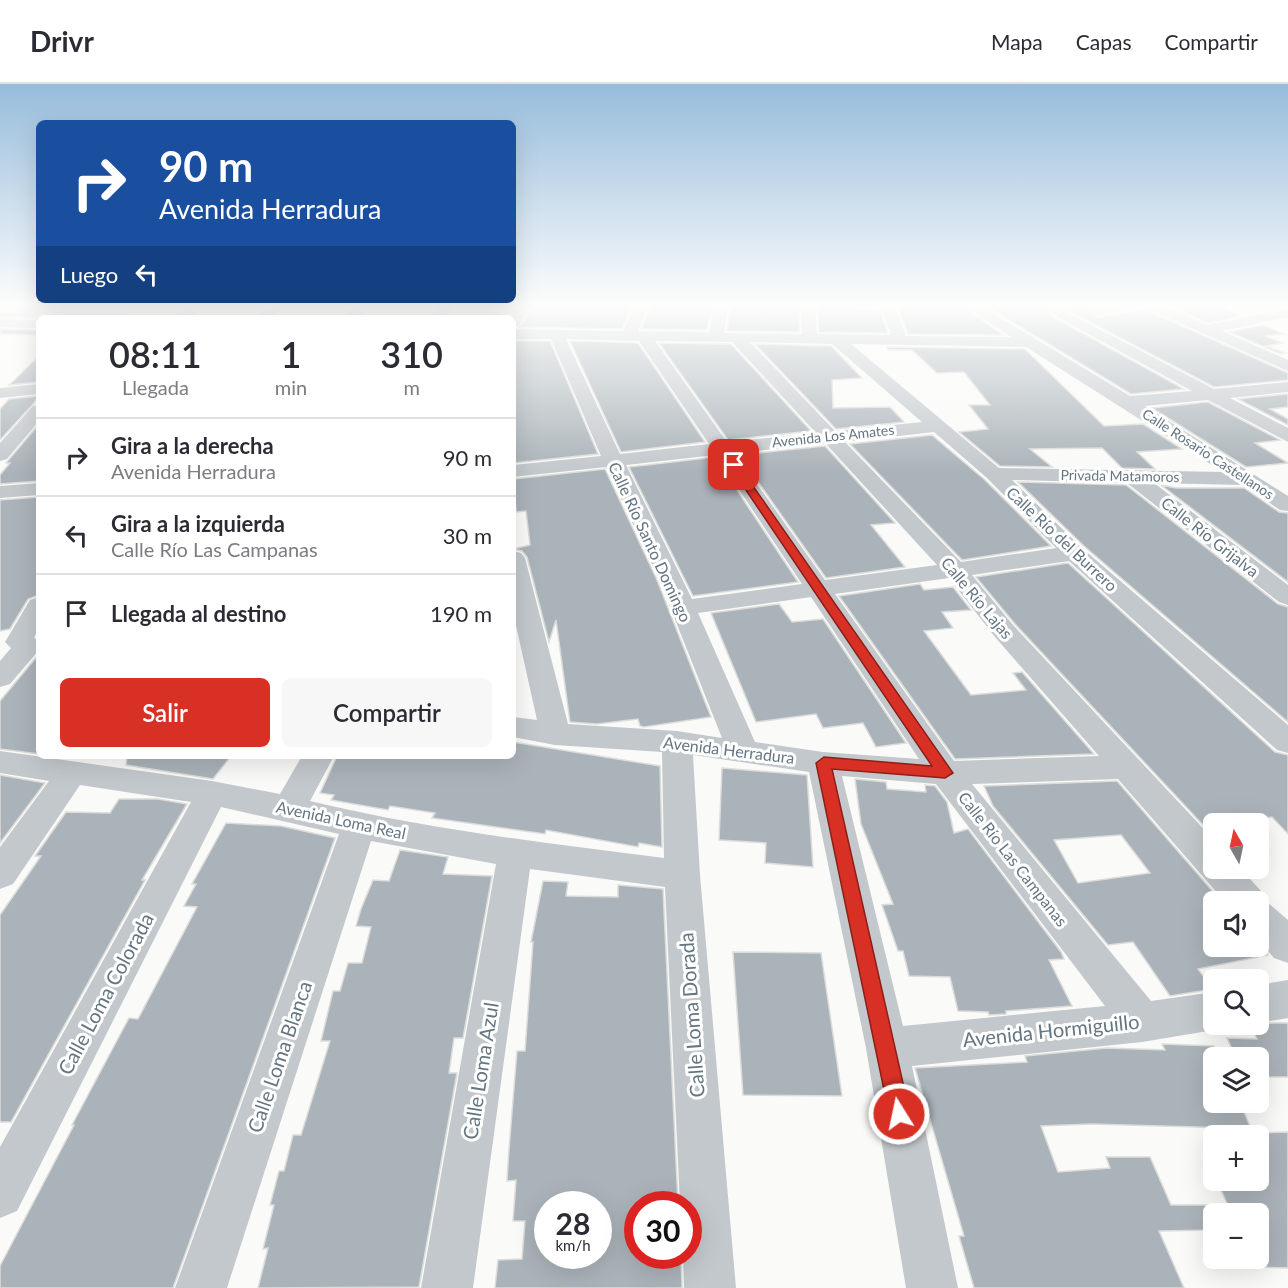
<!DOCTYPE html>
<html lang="es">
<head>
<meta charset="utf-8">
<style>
  :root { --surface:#fff; --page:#f7f7f7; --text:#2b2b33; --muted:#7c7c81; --line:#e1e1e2; --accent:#d93025 }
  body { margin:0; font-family:Lato,sans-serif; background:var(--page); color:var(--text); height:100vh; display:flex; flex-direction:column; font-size:22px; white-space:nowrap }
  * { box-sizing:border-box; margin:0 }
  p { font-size:20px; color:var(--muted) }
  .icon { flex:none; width:33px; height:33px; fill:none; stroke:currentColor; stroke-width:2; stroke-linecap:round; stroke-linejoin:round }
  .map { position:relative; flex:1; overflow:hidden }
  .drawer { position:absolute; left:36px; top:231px; width:480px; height:444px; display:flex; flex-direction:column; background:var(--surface); border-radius:9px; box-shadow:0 6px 24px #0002 }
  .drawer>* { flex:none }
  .hud { position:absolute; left:36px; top:36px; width:480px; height:183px; border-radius:9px; box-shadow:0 6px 24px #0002; background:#1a4fa0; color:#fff; overflow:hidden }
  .needle { width:39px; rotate:351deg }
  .fabs { position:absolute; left:1203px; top:729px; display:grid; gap:12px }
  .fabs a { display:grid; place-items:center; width:66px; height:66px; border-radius:9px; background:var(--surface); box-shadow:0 6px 24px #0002; font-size:30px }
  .speed { position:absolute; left:534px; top:1107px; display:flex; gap:12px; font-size:30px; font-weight:700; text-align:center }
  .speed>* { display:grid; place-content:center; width:78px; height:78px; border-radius:50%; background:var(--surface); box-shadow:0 6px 24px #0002; line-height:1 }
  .speed small { font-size:15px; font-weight:400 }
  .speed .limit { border:9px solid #d22; background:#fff; color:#111 }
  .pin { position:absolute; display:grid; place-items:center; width:51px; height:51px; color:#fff; margin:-26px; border-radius:12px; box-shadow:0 3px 9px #0006 }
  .me { position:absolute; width:66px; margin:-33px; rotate:350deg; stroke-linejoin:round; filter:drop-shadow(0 0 4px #0008) }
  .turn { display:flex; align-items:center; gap:21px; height:126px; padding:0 24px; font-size:27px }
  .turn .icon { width:78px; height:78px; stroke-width:2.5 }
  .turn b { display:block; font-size:42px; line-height:51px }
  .then { display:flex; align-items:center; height:57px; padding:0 24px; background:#0003; gap:12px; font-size:22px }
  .eta { display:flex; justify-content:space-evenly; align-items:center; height:102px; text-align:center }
  .eta b { font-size:36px; font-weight:600; line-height:42px }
  .button { display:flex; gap:12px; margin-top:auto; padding:12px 24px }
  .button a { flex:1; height:69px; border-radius:9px; background:var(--accent); color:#fff; font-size:24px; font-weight:600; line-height:69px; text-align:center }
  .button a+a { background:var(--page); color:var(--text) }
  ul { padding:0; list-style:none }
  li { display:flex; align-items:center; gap:18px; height:78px; padding:0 24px; border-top:2px solid var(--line) }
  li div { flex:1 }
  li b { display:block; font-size:22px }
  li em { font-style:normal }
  header { display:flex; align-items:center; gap:36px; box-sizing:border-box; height:84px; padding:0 30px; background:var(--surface); border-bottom:2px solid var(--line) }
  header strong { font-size:28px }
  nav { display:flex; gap:33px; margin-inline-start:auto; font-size:21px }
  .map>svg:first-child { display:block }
  .built { fill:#e8e9e9 }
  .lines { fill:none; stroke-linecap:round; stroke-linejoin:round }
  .stream { stroke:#bbc7cb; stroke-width:4 }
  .building { fill:#aab3b9; stroke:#dcdcda; stroke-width:1.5; fill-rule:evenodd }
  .path { stroke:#bbbfc2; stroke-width:2; stroke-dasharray:1.5 1.5; stroke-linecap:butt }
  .minor { fill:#c3c8cc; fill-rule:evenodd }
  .route { fill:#d93025; stroke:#8d1f18; stroke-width:1.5 }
  .labels { text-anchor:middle; stroke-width:6; stroke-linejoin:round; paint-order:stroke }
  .far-street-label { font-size:14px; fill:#657683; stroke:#fff }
  .street-label { font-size:16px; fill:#657683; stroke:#fff }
  .near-street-label { font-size:20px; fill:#657683; stroke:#fff }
</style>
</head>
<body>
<header>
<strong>Drivr</strong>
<nav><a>Mapa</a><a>Capas</a><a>Compartir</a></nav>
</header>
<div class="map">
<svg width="1288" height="1204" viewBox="0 0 1288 1204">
  <rect width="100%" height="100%" fill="#fafaf8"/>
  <path class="built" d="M0,220H166L160,226H137L131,234L39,236L0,235Z"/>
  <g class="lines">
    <path class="stream" d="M1045,223L1072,226"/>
  </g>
  <path class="building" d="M24,220H39V234L0,233V228H15Z
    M536,220H633L622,245L520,243Z
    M652,220H713L707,246L641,245Z
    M731,220H799L800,248L727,247Z
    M817,220L879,225L888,249L819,248Z
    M897,220H959L1003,251L908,250Z
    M983,220H1104L1093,223L1089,227L1098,234L1144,225L1288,289V296L1214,303L1058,221L1049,225L1051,232L1184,305L1131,310Z
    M1166,220H1215L1242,232L1208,239Z
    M1263,241L1284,250L1265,252L1283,259L1266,262L1286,269L1281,270L1229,248Z
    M0,245L39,246V251L0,250Z
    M513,257H550L598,370L513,379Z
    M570,257L638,259L705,358L621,368Z
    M659,259L731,260L811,347L728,356Z
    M755,260L831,262L862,294L832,296L833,324L890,323L904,338L836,345Z
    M887,263L1025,265L1104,342L1143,340L1182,365L1137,368L1155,385L1122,384L1102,364L1030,365L1052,383L1000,382L959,348L988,345L969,321H990L964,288L937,289L912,266H888Z
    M39,272V298L9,301Z
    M1288,310V323L1270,325L1288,335V341L1238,315Z
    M39,312L34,319L0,356V325L9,315Z
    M1208,318L1280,356L1255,359L1288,379L1246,383L1152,324Z
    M39,340V397L0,400V391L10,379H6Z
    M932,351L985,396L1051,462L962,476L850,360Z
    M825,362L895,439L871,441L905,483L826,494L739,371Z
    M715,373L798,498L693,512L629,383Z
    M605,385L657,496L711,633L644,643L640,642L638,635L597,640L570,638L556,536L549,558L527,473L522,467L513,465L530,461L526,427L516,428L513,395Z
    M1018,398L1126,401L1278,520L1288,523V638L1084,462Z
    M1161,401L1176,404H1244L1279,428L1288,429V498Z
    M39,413V511L28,515L10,545L0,547V416Z
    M1068,479L1275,668L1288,671V750L1272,733L1204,742L1015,540L976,493Z
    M920,500L924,506L953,503L971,526L942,528L953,544L924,547L971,611L1026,606L1013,589L1022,588L1094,670L955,675L839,512Z
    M779,520L792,538L823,535L906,659L876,663L863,639L823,644L816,630L756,638L711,529Z
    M39,570V670L0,665V617Z
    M513,658L660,682L662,763L639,759L638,763L546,746L545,750L432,734L435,729L390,722L388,726L331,716L334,711L320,709L337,672H513Z
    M127,672H231L213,695L126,681Z
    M722,684L807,691L813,783L765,779L766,759L719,756Z
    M0,691L45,699L0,759Z
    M855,695L886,698L887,705L926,708L925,701L935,702L947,718L954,749L968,745L1061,868L1064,875L1049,876L1072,922L1006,927V930L989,931L988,928L958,927L950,893L909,892L903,867H898L882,821L893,820L861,740Z
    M1117,697L1222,818H1214V862H1261L1268,871L1198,885L1213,905L1170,912L1133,858L1108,861L993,722L984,702ZM1121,751L1150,789L1078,799L1054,756Z
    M119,715H158L187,720L142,796H145L11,1038H0V831L41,772H35L66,728L110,729Z
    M226,739L281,742L335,754L173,1204H0V1182L74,1041H72L129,934L138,935L197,823L184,822L196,800H192Z
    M400,766L448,773L443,790L492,792L463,954H454L449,989H457L419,1203L258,1204L268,1164L263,1165L274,1121H270L279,1087H284L293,1051H301L330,957H321L333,907H340L348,879H362L371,843L356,842L361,825L373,796L389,797Z
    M543,797L568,798L566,812L618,813V801L663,805L678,1120H638V1172H681L682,1204H495L498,1176L522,1175L525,1137H513L516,1096L507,1097L509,1065L517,967H525L533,858H531ZM548,1120H598V1172H548Z
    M733,868L821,869L842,1012L743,1011Z
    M1273,939H1288V993H1258V974H1236L1227,954L1257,955L1249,940Z
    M1162,960L1214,962V1018H1240L1254,1052H1232V1044L1091,1040L1041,1042L1058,1088L1110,1084L1106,1073H1150L1171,1121H1214V1146L1159,1147L1184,1204H974L959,1152H964L915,984L1027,978L1025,972L1107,964L1165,966Z
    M1288,1048V1184L1258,1183V1130H1232L1220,1104L1256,1105L1252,1096H1258V1049Z"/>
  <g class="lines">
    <path class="path" d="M1023,221L1042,225"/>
    <path class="minor" d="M191,220H208L189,234H172Z
      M271,220H288L270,234H254Z
      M356,220H372L358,234H342Z
      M440,220H455L444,234H429Z
      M520,220H534L518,242L513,243V234H509Z
      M636,220H650L638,247L709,248L715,220H729L724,249L802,250L801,220H815L817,250L891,251L880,220H894L906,252L1011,253L961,220H978L1130,312L1192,307L1052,230L1050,227L1057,223L1214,305L1288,298V308L1230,314L1288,344V358L1208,316L1145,322L1288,412V427L1280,426L1243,401L1154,399L1288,501V521L1279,518L1127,399L1012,396L1082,464L1288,641V669L1277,666L1069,477L972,491L1013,541L1214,756V784H1240L1261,807L1266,817L1288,836V879L1274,874L1258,856V818H1225L1118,695L972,700L1151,917L1214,908V940H1228L1214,946L1142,958L912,982L958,1204H906L866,964L809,688L693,671L700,791L736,1204H684L683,1172H688V1120H680L665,803L530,785L473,1204H421L496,780L371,757L227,1204H175L339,750L221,723L17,1127L0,1134V1063L191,718L80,701L13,800L0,805V763L49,697L0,689V667L212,697L280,710L302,672H334L310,717C426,745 545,759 664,774L662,668L555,661L513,653V633L537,636L513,528V467L521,469L525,474L568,640L677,647L722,654L659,495L606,383L513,393V381L601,372L551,255H513V245L623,247ZM566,255L639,257L709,360L620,370ZM655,257L732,258L816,349L727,358ZM750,258L832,260L922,338L835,347ZM851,260L1026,263L1223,388L999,384ZM934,348L987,394L1056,464L961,478L845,358ZM826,360L937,481L825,496L735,369ZM716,371L802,500L692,515L626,381ZM949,494L995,553L1099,672L954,677L835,510ZM811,513L919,675L823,668L755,658L698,529ZM842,692L936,700L1105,922L903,942Z
      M1116,220H1160L1208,241L1288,225V233L1222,247L1288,276V287L1144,223L1098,232L1091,228L1093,225Z
      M0,235L39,236V244L0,243Z
      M39,300V310L0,314V304Z
      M39,321V337L7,375L0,377V359L33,322Z
      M39,399V411L0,414V402Z
      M39,513V544L34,554L39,556V566L10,600L0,603V577L11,564L5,558L30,516Z
      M1288,896V934L1258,939V901Z"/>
  </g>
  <linearGradient id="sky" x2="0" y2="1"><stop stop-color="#96bcdc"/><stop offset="0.57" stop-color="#fdfdfc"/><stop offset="1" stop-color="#fdfdfc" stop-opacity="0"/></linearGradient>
  <rect width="1288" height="389" fill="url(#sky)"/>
  <path class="route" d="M731,379H737L953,689L945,694L832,685L910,1030L907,1037L899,1040L892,1037L889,1030L816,679L824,673L932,682L729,381Z"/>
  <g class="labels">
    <g class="far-street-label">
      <text transform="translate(833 352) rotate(-6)" y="5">Avenida Los Amates</text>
      <text transform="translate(1208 370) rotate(33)" y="5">Calle Rosario Castellanos</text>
      <text transform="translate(1120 392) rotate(1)" y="5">Privada Matamoros</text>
    </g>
    <g class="street-label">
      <text transform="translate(1210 453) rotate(38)" y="6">Calle Río Grijalva</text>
      <text transform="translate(1062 455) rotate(43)" y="6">Calle Río del Burrero</text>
      <text transform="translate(650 458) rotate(65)" y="6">Calle Río Santo Domingo</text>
      <text transform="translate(977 514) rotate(50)" y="6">Calle Río Lajas</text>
      <text transform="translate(729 666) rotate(7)" y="6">Avenida Herradura</text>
      <text transform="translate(341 736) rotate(12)" y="6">Avenida Loma Real</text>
      <text transform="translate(1013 775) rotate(52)" y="6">Calle Río Las Campanas</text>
    </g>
    <g class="near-street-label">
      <text transform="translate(106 910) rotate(-62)" y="7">Calle Loma Colorada</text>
      <text transform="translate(692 931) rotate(-94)" y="7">Calle Loma Dorada</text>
      <text transform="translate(1051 947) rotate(-6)" y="7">Avenida Hormiguillo</text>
      <text transform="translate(280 973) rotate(-71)" y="7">Calle Loma Blanca</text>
      <text transform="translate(481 987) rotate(-81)" y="7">Calle Loma Azul</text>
    </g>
  </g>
</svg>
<div class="fabs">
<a><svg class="needle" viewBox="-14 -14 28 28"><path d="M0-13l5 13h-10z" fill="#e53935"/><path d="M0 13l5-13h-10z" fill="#7c7c81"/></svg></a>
<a><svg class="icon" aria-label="sound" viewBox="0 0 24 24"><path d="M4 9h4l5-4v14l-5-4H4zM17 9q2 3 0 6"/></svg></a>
<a><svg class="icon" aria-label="search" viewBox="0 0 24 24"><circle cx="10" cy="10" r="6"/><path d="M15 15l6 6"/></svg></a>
<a><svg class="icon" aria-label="layers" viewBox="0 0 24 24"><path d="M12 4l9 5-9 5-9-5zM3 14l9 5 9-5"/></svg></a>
<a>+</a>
<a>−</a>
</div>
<div class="speed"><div>28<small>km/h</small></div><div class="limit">30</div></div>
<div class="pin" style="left:734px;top:381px;background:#d93025"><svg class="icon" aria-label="arrive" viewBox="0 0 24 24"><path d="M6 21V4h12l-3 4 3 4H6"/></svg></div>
<svg class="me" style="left:899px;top:1030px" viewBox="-20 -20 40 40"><circle r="17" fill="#d93025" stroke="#fff" stroke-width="3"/><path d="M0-11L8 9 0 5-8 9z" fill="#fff"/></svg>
<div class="hud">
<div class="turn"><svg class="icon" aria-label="right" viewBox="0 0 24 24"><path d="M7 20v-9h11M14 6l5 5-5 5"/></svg><div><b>90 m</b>Avenida Herradura</div></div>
<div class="then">Luego<svg class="icon" aria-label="left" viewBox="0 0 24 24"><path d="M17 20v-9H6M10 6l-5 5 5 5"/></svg></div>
</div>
<section class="drawer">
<div class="eta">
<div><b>08:11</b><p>Llegada</p></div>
<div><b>1</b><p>min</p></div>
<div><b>310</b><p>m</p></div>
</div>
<ul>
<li><svg class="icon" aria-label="right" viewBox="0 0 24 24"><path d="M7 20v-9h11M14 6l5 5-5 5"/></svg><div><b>Gira a la derecha</b><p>Avenida Herradura</p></div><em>90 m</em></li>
<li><svg class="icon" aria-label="left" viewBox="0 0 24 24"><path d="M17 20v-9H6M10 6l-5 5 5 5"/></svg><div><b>Gira a la izquierda</b><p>Calle Río Las Campanas</p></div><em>30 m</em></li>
<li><svg class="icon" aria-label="arrive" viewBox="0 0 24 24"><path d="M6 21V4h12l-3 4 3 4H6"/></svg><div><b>Llegada al destino</b></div><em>190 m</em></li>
</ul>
<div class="button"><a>Salir</a><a>Compartir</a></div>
</section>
</div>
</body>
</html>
